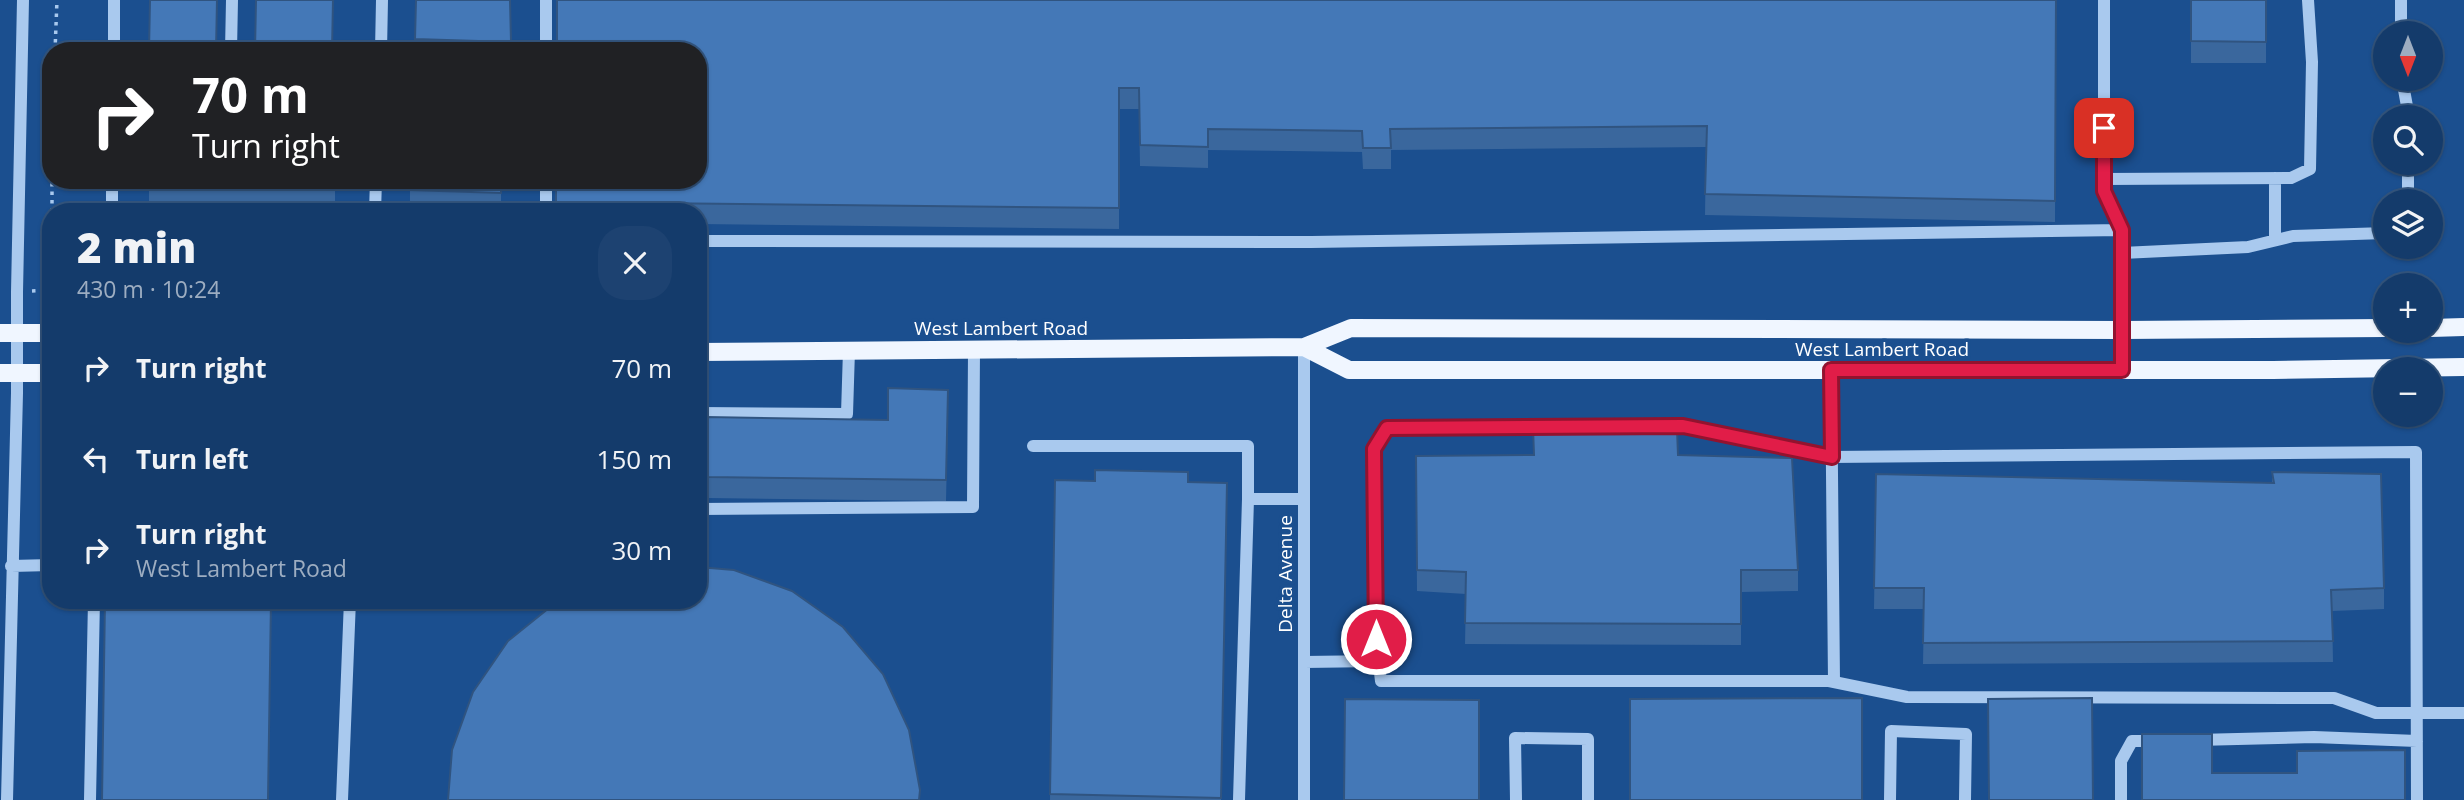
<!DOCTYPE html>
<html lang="en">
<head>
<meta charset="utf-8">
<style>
  :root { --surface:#143b6b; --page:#1d4271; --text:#f1f3f6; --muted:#9dadc1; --line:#33557e }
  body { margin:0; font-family:"Open Sans",sans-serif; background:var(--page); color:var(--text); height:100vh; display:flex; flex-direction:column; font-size:26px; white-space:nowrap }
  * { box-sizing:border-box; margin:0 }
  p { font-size:23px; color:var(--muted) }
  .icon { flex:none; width:38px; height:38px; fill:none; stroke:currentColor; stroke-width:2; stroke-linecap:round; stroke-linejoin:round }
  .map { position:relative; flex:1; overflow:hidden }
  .sheet { position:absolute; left:42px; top:203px; width:665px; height:406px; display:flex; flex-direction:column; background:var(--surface); border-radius:28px; box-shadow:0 2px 5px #0004,0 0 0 2px var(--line) }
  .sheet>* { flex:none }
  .hud { position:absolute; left:42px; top:42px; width:665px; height:147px; border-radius:28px; box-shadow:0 2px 5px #0004,0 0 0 2px var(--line); background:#202124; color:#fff; overflow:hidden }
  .needle { width:46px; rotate:180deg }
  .controls { position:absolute; left:2373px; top:21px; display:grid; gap:14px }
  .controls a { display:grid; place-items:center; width:70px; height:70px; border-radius:50%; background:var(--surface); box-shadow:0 2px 5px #0004,0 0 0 2px var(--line); font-size:35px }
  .pin { position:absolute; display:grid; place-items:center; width:60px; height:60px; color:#fff; margin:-30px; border-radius:14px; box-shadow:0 4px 10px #0006 }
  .me { position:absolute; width:77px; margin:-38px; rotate:0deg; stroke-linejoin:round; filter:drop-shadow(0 0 5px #0008) }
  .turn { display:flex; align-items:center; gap:24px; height:147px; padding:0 35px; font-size:32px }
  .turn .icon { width:91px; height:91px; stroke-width:2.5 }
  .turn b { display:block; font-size:49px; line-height:60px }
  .round { display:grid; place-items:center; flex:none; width:74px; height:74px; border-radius:28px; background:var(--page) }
  .overview { display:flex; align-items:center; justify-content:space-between; height:119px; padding:0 35px }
  h1 { font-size:42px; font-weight:800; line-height:52px }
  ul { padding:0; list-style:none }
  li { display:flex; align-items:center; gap:21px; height:91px; padding:0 35px }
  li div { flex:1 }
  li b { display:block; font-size:26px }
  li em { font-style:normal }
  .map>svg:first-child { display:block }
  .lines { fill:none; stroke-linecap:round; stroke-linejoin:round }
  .path { stroke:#a9c9ee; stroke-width:3.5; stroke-dasharray:3.5 5; stroke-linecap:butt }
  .minor { stroke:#a9c9ee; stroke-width:12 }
  .major { stroke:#f0f6ff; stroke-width:18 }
  .wall { fill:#3a679d }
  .building { fill:#4478b7; stroke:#305480; stroke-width:2 }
  .route-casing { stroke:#92132f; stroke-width:18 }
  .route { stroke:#e11d48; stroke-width:12 }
  .labels { text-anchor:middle; stroke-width:7; stroke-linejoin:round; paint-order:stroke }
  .street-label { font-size:19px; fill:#fff; stroke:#1b4f8f }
</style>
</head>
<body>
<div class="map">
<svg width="2464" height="800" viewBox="0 0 2464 800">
  <rect width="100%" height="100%" fill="#1b4f8f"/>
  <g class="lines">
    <path class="path" d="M55,51L57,0
      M52,212V180
      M32,291L51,290"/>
    <path class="minor" d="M546,0V51
      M2401,0V33
      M114,51V0
      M231,51L232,0
      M381,51L382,0
      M2402,79L2409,117
      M2275,178V240
      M2104,179L2291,178L2310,169L2312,62L2308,0
      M546,180V212
      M2408,201V163
      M112,212V180
      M375,212L376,180
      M2122,230V370
      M698,241L1311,242L2122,230L2104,191V0
      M2122,253L2248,247L2293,236L2385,233
      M1831,370L1834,682
      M698,413L847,414L849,350
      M1033,446H1248V499H1304
      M698,509L973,507L974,350
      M11,566L51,565
      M1304,662L1378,661
      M2197,740L2314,737L2417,741
      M7,800L17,393V292L23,0
      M90,800L94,600
      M342,800L350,600
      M1239,800L1248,499
      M1304,800V347
      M1516,800L1515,738L1588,739V800
      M1890,800L1891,731L1966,734L1965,800
      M2121,800V761L2132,741H2158
      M2417,800L2416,452L1829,457L1683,426L1387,428L1374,449L1376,639L1381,681H1829L1907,697L2334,698L2376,713H2464"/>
    <path class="major" d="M2431,328L2464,327
      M0,333H51
      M1304,347L1349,370H2273L2464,367
      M698,352L1304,347L1351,328L2123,330L2385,328
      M0,373H51"/>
  </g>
  <path class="wall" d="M416,0H510L511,51H415Z
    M2056,0L2055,222L1705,215L1706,147L1391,150V169H1363L1362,152L1208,150V168L1140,166L1139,109H1119V229L698,224V212H556V180L698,51Z
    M2191,0H2266V63H2191Z
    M149,180H335V212L149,211Z
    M410,180H501V212L410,211Z
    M948,411L946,501L708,498L707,439L888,420Z
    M1533,427L1678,455L1798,570V591L1741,592V645L1465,644L1466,594L1417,591L1416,456L1533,455Z
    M2272,472L2384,588V609L2332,611L2333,662L1923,664L1924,609H1874L1876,474L2272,483Z
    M1055,480L1188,482L1227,504L1221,800H1050Z"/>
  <path class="building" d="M150,0H217L216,51H149Z
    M256,0H333L332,51H255Z
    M416,0H510L511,42L415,39Z
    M557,0H2056L2055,201L1705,194L1707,126L1390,129L1391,148H1363L1362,131L1208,129V147L1140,145L1139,88H1119V208L556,202V180H698V51H557Z
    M2191,0H2266V42L2191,41Z
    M149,180H335V190H149Z
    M410,180H501V193L410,190Z
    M888,388L948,390L946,480L708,477L707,417L888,420Z
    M1533,427L1677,429L1678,455L1792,458L1798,570H1741V624L1465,623L1466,572L1417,570L1416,456L1534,455Z
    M1095,470L1188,472V482L1227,483L1221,798L1050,794L1055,480L1095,481Z
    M2272,472L2381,474L2384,588L2331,590L2333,641L1923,643L1924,588H1874L1876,474L2274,483Z
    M698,567L734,570L792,591L843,627L883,674L909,730L920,790L919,800H448L452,750L473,692L508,641L559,600H698Z
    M105,600H271L268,800H102Z
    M1862,698V800H1630V699Z
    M2092,698L2093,800H1989L1988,699Z
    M1345,699L1479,700V800H1344Z
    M2142,734H2212V773H2297V751L2405,750V800H2142Z"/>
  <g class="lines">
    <g class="route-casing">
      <path id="route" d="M1376,639L1374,449L1387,428L1683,426L1832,457L1831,370H2122V230L2104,191V128"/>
    </g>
    <use href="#route" class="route"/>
  </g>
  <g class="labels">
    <g class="street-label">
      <text x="1001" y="335">West Lambert Road</text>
      <text x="1882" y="356">West Lambert Road</text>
      <text transform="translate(1285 574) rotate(-90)" y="7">Delta Avenue</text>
    </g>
  </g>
</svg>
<div class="controls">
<a><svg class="needle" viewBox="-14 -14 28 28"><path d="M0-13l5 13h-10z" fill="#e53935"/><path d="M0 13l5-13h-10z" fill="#9dadc1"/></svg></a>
<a><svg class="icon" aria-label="search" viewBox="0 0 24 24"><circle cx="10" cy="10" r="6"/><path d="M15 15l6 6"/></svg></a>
<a><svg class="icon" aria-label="layers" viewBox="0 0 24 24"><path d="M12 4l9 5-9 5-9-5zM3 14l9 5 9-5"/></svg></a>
<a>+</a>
<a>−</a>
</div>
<div class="pin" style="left:2104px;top:128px;background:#d93025"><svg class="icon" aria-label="arrive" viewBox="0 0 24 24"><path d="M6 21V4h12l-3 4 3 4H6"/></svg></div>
<svg class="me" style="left:1376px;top:639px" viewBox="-20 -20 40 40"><circle r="17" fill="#e11d48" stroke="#fff" stroke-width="3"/><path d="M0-11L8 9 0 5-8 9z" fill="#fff"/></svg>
<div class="hud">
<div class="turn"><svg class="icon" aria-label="right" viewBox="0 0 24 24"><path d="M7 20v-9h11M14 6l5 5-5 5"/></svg><div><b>70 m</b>Turn right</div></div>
</div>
<section class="sheet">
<div class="overview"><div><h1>2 min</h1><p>430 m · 10:24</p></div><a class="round"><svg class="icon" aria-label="close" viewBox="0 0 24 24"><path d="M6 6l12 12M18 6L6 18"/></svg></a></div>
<ul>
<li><svg class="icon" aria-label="right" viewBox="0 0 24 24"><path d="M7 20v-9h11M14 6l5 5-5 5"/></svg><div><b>Turn right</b></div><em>70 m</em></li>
<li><svg class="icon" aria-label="left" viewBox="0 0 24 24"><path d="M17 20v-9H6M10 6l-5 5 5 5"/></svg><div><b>Turn left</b></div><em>150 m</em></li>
<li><svg class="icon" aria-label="right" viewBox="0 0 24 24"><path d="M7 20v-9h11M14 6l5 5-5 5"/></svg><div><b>Turn right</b><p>West Lambert Road</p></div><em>30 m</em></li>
</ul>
</section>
</div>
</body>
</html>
